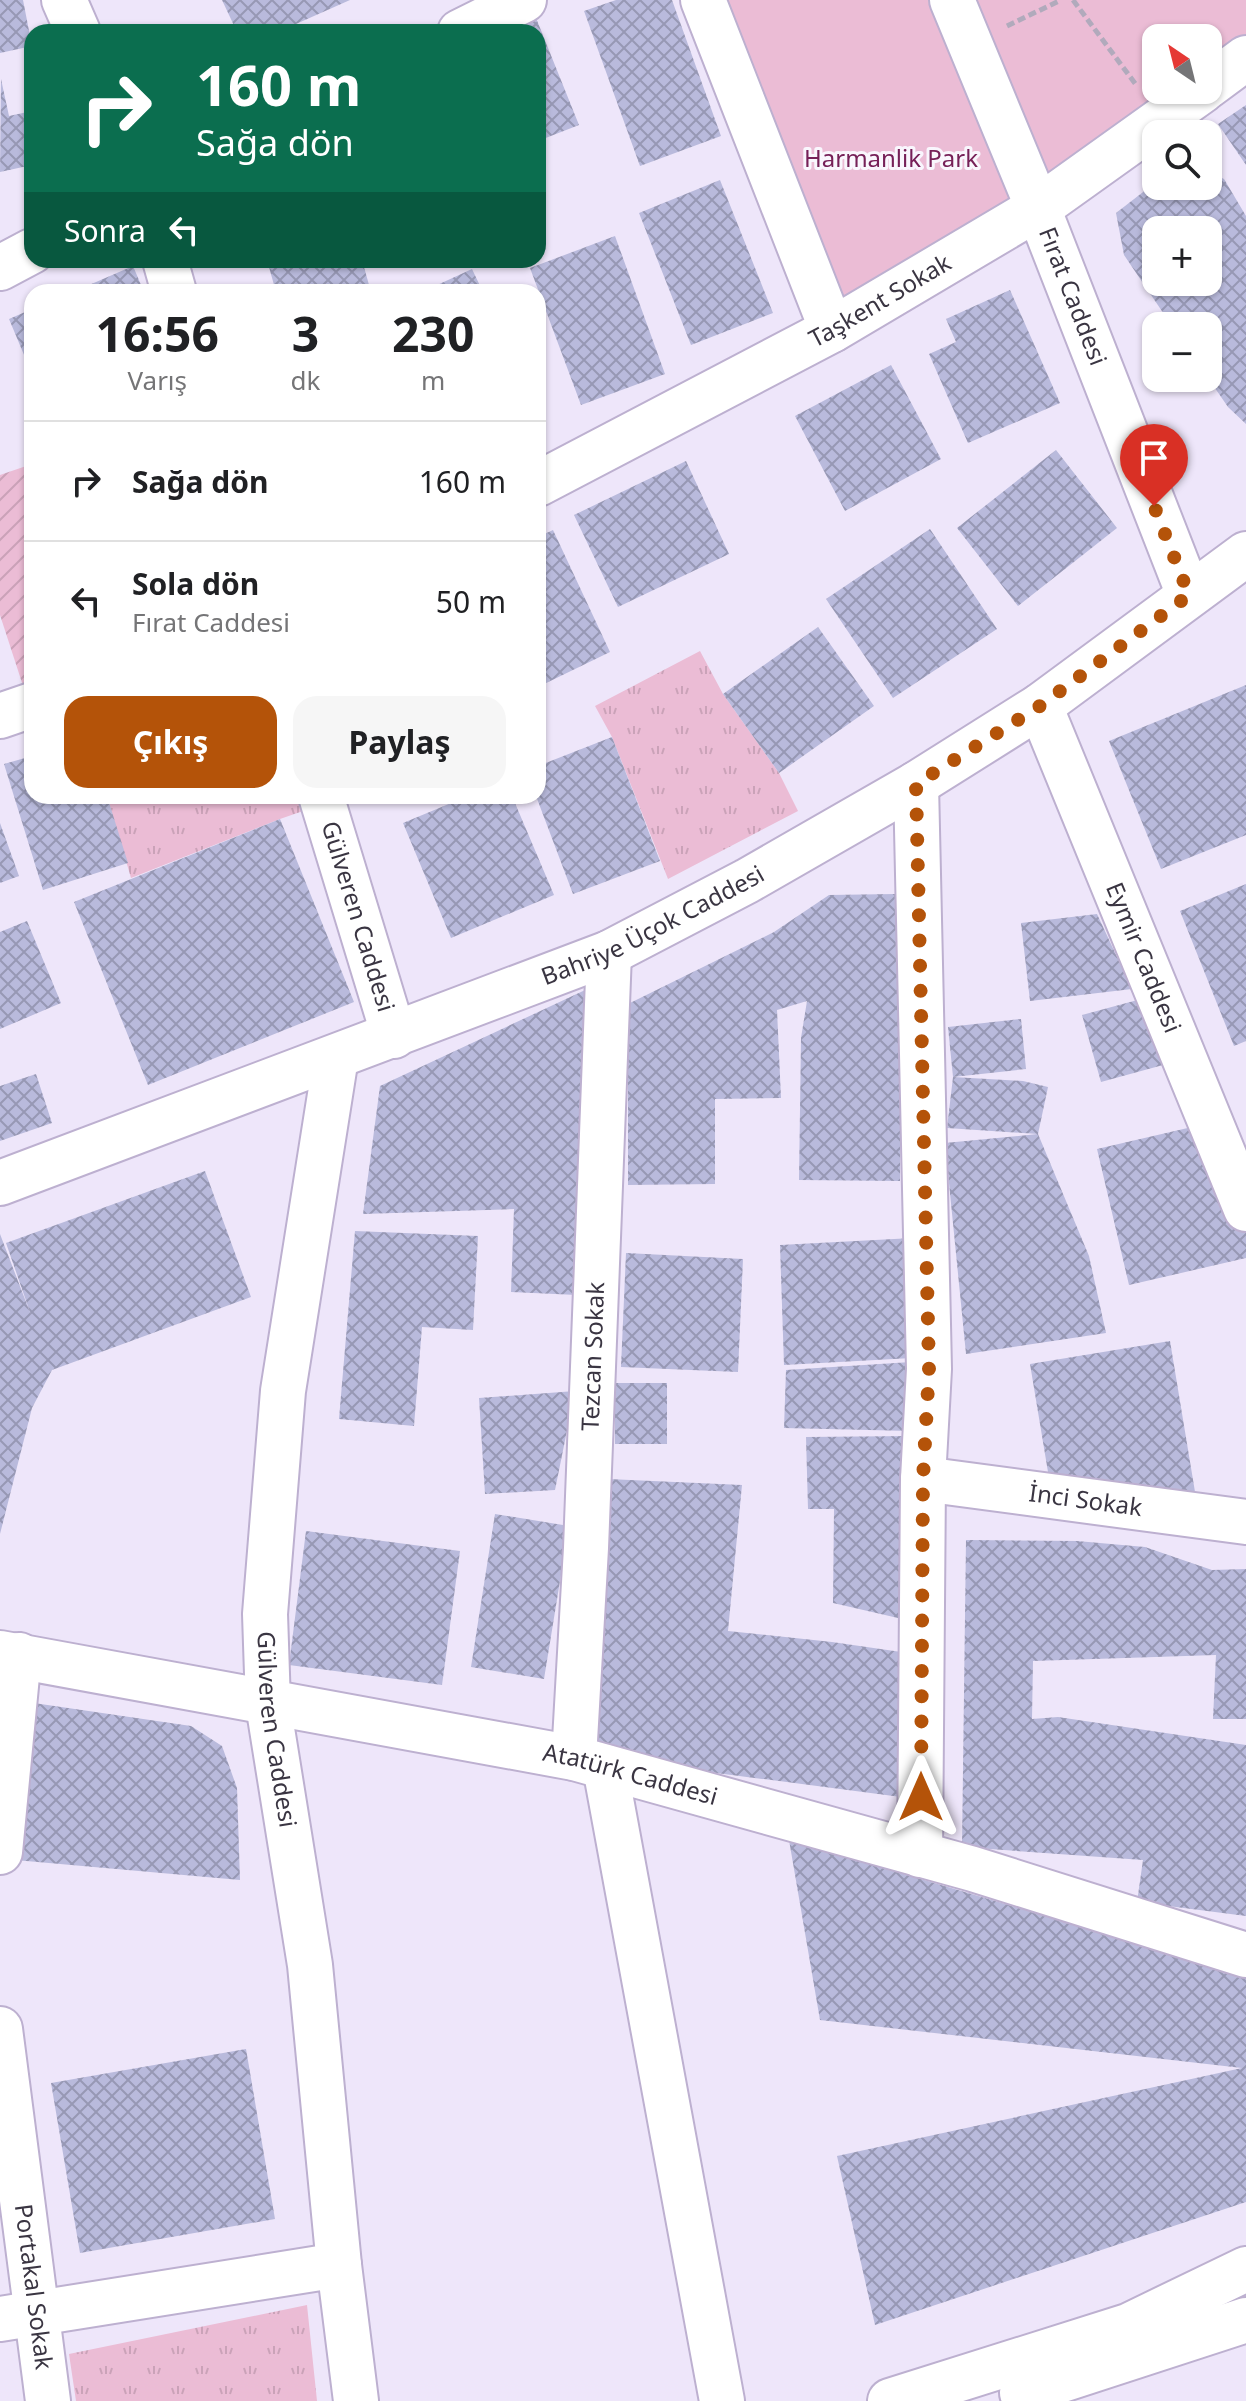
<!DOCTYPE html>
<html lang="tr">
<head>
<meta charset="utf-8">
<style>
  :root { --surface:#fff; --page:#f6f6f6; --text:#202124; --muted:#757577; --line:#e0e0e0; --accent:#b45309 }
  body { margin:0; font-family:"Noto Sans",sans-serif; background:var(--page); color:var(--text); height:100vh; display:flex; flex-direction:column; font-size:30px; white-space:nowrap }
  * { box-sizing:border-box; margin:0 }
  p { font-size:26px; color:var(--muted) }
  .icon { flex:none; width:44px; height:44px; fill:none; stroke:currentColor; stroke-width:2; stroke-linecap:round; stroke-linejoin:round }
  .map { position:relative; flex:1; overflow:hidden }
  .panel { position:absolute; left:24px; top:284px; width:522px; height:520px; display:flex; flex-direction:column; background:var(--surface); border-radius:24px; box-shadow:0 2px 6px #0004 }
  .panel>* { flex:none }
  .top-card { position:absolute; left:24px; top:24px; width:522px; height:244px; border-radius:24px; box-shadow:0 2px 6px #0004; background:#0b6e4f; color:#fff; overflow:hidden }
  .needle { width:52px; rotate:325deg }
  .fabs { position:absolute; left:1142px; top:24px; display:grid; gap:16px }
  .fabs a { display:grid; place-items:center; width:80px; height:80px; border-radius:16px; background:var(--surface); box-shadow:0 2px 6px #0004; font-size:40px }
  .pin { position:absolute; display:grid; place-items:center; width:68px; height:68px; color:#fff; margin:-82px -34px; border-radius:50% 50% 50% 0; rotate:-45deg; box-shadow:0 0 8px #0007 }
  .pin .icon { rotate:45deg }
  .me { position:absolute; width:88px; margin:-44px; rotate:0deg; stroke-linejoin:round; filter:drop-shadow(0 0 6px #0008) }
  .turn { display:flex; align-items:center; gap:28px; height:168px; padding:0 40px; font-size:36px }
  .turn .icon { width:104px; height:104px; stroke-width:2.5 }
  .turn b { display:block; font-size:56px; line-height:68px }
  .then { display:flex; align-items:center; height:76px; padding:0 40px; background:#0003; gap:16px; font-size:30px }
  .eta { display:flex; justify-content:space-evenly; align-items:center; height:136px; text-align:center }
  .eta b { font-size:48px; font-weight:700; line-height:56px }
  .button { display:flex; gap:16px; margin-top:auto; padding:16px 40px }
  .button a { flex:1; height:92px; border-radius:24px; background:var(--accent); color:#fff; font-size:32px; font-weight:700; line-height:92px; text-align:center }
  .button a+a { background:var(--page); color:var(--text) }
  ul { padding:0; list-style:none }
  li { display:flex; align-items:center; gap:24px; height:120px; padding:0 40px; border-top:2px solid var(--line) }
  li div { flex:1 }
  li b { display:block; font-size:30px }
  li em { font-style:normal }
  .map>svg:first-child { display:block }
  .grass { fill:url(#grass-tufts) }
  .park { fill:#ebbcd5 }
  .garden { fill:url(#garden-furrows) }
  .building { fill:url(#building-cross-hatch); fill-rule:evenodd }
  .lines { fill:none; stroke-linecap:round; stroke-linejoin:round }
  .minor-casing { stroke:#bdb0d0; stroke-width:48 }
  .major-casing { stroke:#bdb0d0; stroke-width:48 }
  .path { stroke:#b1aabc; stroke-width:5; stroke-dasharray:8 4; stroke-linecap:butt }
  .minor { stroke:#fff; stroke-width:44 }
  .major { stroke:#fff; stroke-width:44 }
  .route { stroke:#b45309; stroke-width:14; stroke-dasharray:0 25.2 }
  .labels { text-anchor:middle; stroke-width:6; stroke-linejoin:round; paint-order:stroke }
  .park-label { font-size:24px; fill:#762058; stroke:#f9f6fd }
  .street-label { font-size:24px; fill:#3a3542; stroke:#f9f6fd }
</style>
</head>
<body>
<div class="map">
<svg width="1246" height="2401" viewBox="0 0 1246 2401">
  <defs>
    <pattern id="grass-tufts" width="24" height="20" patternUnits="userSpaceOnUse" patternTransform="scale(2)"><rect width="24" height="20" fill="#ebbcd5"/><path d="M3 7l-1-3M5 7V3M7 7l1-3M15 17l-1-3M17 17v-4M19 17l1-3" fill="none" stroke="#caa2b8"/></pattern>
    <pattern id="garden-furrows" width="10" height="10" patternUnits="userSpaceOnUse" patternTransform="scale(2)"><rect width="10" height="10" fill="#ebbcd5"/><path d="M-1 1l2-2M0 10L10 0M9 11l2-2" fill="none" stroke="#caa2b8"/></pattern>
    <pattern id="building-cross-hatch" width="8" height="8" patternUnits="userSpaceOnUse" patternTransform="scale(2)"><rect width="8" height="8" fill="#b9badc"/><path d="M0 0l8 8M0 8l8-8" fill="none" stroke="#9798b4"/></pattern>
  </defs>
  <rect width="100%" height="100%" fill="#eee6fa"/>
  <path class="grass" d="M700,651L723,694L779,773L798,811L668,879L612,737L595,706Z
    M107,796H302L306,810L280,819L131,878Z
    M307,2305L317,2401H76L69,2354Z"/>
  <path class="park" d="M712,0H941L1028,206L836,316Z
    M967,0H1246V43L1208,72V38H1156V90H1185L1042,193Z"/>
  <path class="garden" d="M32,464V689L25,692L0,615V475Z"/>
  <path class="building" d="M0,0H23L32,46L0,53Z
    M222,0H350L278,32H237Z
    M616,0H672L721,136L640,166L584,11Z
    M536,18L579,125L538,141V32H501Z
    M1,79L9,116L32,111V165L0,172Z
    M1246,105V165L1218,124Z
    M1208,171L1224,179L1246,216V424L1228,407L1208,378V326H1172L1124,255L1116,213L1156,182V186H1208ZM1156,230H1208V282H1156Z
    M720,180L773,313L691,345L639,213Z
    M615,236L665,374L581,405L530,268Z
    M267,260H362L371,292H276Z
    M133,266L144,292H73Z
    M472,269L483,292H422Z
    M1010,290L1060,403L968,443L929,354L956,342L946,319Z
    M32,309V374L9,319Z
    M891,365L941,459L845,511L795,416Z
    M1056,450L1117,528L1018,606L957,528Z
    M686,461L729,554L618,607L574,515Z
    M930,529L997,629L893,698L826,599Z
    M553,530L610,652L538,687V537Z
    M818,627L874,706L779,773L723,694Z
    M1246,685V835L1161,869L1109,741Z
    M612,737L660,861L573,894L536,796H538V766Z
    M32,756V796H107L128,863L43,890L4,764Z
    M468,796H512L554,895L451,938L403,823Z
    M280,819L354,1002L148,1085L74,902Z
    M0,823L19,876L0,883Z
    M1246,884V1041L1234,1046L1180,911Z
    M895,894L901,1038L900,1181L799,1180L801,1038L807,1001L777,1010L781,1098L715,1099V1184L628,1185V1004L774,932L829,895Z
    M1097,914L1132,989L1030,1001L1021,923Z
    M27,921L61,1003L0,1029V932Z
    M598,984L577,1295L511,1292L514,1209L363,1214L380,1086Z
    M1145,998L1163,1065L1101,1082L1082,1015Z
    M1021,1019L1026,1069L953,1077L1023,1081L1048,1087L1038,1134L947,1128L953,1077L948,1027Z
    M36,1074L52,1123L0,1141V1086Z
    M1192,1127L1246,1222V1258L1129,1285L1097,1149Z
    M1038,1134L1089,1256L1106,1333L966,1354L945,1143Z
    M205,1171L251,1297L52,1370L32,1408L0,1534V1234L31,1315L6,1243Z
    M355,1231L478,1236L473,1330L422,1327L414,1426L339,1419Z
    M913,1238L912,1358L784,1365L780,1245Z
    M626,1253L743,1259L738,1372L621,1367Z
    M1170,1341L1199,1516L1052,1496L1030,1364Z
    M911,1362V1431L784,1428L786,1370Z
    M615,1383H667V1444H615Z
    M575,1391L555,1490L485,1494L479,1398Z
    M912,1436L911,1621L833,1603L834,1509H808L806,1437Z
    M608,1479L742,1485L728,1631L832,1642L922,1655L901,1797L579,1755Z
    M495,1514L569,1526L544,1679L471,1667Z
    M306,1531L460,1551L442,1685L289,1665Z
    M966,1540L1077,1541L1145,1547L1212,1570L1246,1569V1719H1213L1216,1655L1033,1661L1032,1719L1058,1717L1246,1745V1916L1137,1902L1143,1860L962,1847Z
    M27,1702L191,1726L222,1746L237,1788L240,1880L15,1860Z
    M789,1840L1246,1975V2202L875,2325L837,2156L1242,2068L820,2020Z
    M246,2049L275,2219L80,2253L51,2083Z"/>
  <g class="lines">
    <g class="minor-casing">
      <g id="minor">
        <path d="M64,0L78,32"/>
        <path d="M703,0L832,330"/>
        <path id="s1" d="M952,0L1038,208L1189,595"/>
        <path d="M460,32L524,0"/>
        <path d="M1208,86L1246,58"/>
        <path d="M165,260L174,292"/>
        <path d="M0,268L32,251"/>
        <path id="s2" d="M538,484L832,330L1038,208L1203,90"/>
        <path id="s3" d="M1040,706L1246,1209"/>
        <path d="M0,716L32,705"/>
        <path d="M916,784L929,1369L923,1479L920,1855"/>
        <path id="s4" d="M321,796L394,1036"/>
        <path id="s5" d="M336,1057L283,1391L265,1614L268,1704L310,1965L339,2265L356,2401"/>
        <path id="s6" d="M923,1479L1246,1522"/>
        <path id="s7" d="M0,1653L574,1758L973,1869L1246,1955"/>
        <path id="s8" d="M574,1758L586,1548L609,953"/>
        <path d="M605,1767L722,2401"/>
        <path d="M0,1852L19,1655"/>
        <path id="s9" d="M0,2029L48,2401"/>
        <path d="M0,2319L339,2265"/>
      </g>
    </g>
    <g class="major-casing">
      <g id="major">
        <path id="s10" d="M0,1183L609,953L747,881L916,784L1040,706L1246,554"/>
        <path d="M1022,2393L1246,2320"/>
        <path d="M890,2401L1128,2326L1246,2269"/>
      </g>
    </g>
    <path class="path" d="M1073,0L1137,86
      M1007,26L1061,0"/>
    <use href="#minor" class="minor"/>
    <use href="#major" class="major"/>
  </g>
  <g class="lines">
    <path class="route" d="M921,1797L923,1479L929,1369L916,784L1040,706L1189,595L1154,506"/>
  </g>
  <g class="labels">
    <g class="park-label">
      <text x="891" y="167">Harmanlik Park</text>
    </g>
    <g class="street-label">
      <text dy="8" stroke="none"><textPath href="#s1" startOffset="320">Fırat Caddesi</textPath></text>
      <text dy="8" stroke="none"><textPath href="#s2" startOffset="388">Taşkent Sokak</textPath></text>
      <text dy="8" stroke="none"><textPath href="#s4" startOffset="126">Gülveren Caddesi</textPath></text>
      <text dy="8" stroke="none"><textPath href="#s10" startOffset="702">Bahriye Üçok Caddesi</textPath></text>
      <text dy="8" stroke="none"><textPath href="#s3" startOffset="272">Eymir Caddesi</textPath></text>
      <text dy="8" stroke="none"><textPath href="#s8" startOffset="402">Tezcan Sokak</textPath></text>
      <text dy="8" stroke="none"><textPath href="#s6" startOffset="164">İnci Sokak</textPath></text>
      <text dy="8" stroke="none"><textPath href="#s5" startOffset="678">Gülveren Caddesi</textPath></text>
      <text dy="8" stroke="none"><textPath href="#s7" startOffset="642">Atatürk Caddesi</textPath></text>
      <text dy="8" stroke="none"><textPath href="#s9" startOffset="260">Portakal Sokak</textPath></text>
    </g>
  </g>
</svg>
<div class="fabs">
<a><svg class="needle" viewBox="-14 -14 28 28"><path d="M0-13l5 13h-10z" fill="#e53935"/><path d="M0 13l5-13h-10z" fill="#757577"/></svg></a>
<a><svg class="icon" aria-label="search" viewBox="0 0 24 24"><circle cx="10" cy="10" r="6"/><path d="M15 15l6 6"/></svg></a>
<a>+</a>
<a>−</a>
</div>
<div class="pin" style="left:1154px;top:506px;background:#d93025"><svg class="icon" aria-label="arrive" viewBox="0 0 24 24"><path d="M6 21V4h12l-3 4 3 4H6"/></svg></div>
<svg class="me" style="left:921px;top:1797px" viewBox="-20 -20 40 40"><path d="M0-17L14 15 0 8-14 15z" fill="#b45309" stroke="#fff" stroke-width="4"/></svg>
<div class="top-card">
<div class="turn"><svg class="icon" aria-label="right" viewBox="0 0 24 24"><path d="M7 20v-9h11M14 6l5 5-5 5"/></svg><div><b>160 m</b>Sağa dön</div></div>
<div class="then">Sonra<svg class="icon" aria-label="left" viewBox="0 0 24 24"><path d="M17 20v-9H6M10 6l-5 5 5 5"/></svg></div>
</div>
<section class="panel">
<div class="eta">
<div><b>16:56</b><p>Varış</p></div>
<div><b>3</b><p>dk</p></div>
<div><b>230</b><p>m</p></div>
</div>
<ul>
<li><svg class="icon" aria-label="right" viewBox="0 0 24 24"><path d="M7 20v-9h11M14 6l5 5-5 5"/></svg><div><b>Sağa dön</b></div><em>160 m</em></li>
<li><svg class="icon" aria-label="left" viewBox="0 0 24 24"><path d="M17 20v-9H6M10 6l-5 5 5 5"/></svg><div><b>Sola dön</b><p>Fırat Caddesi</p></div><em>50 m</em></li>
</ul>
<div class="button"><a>Çıkış</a><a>Paylaş</a></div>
</section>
</div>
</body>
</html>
